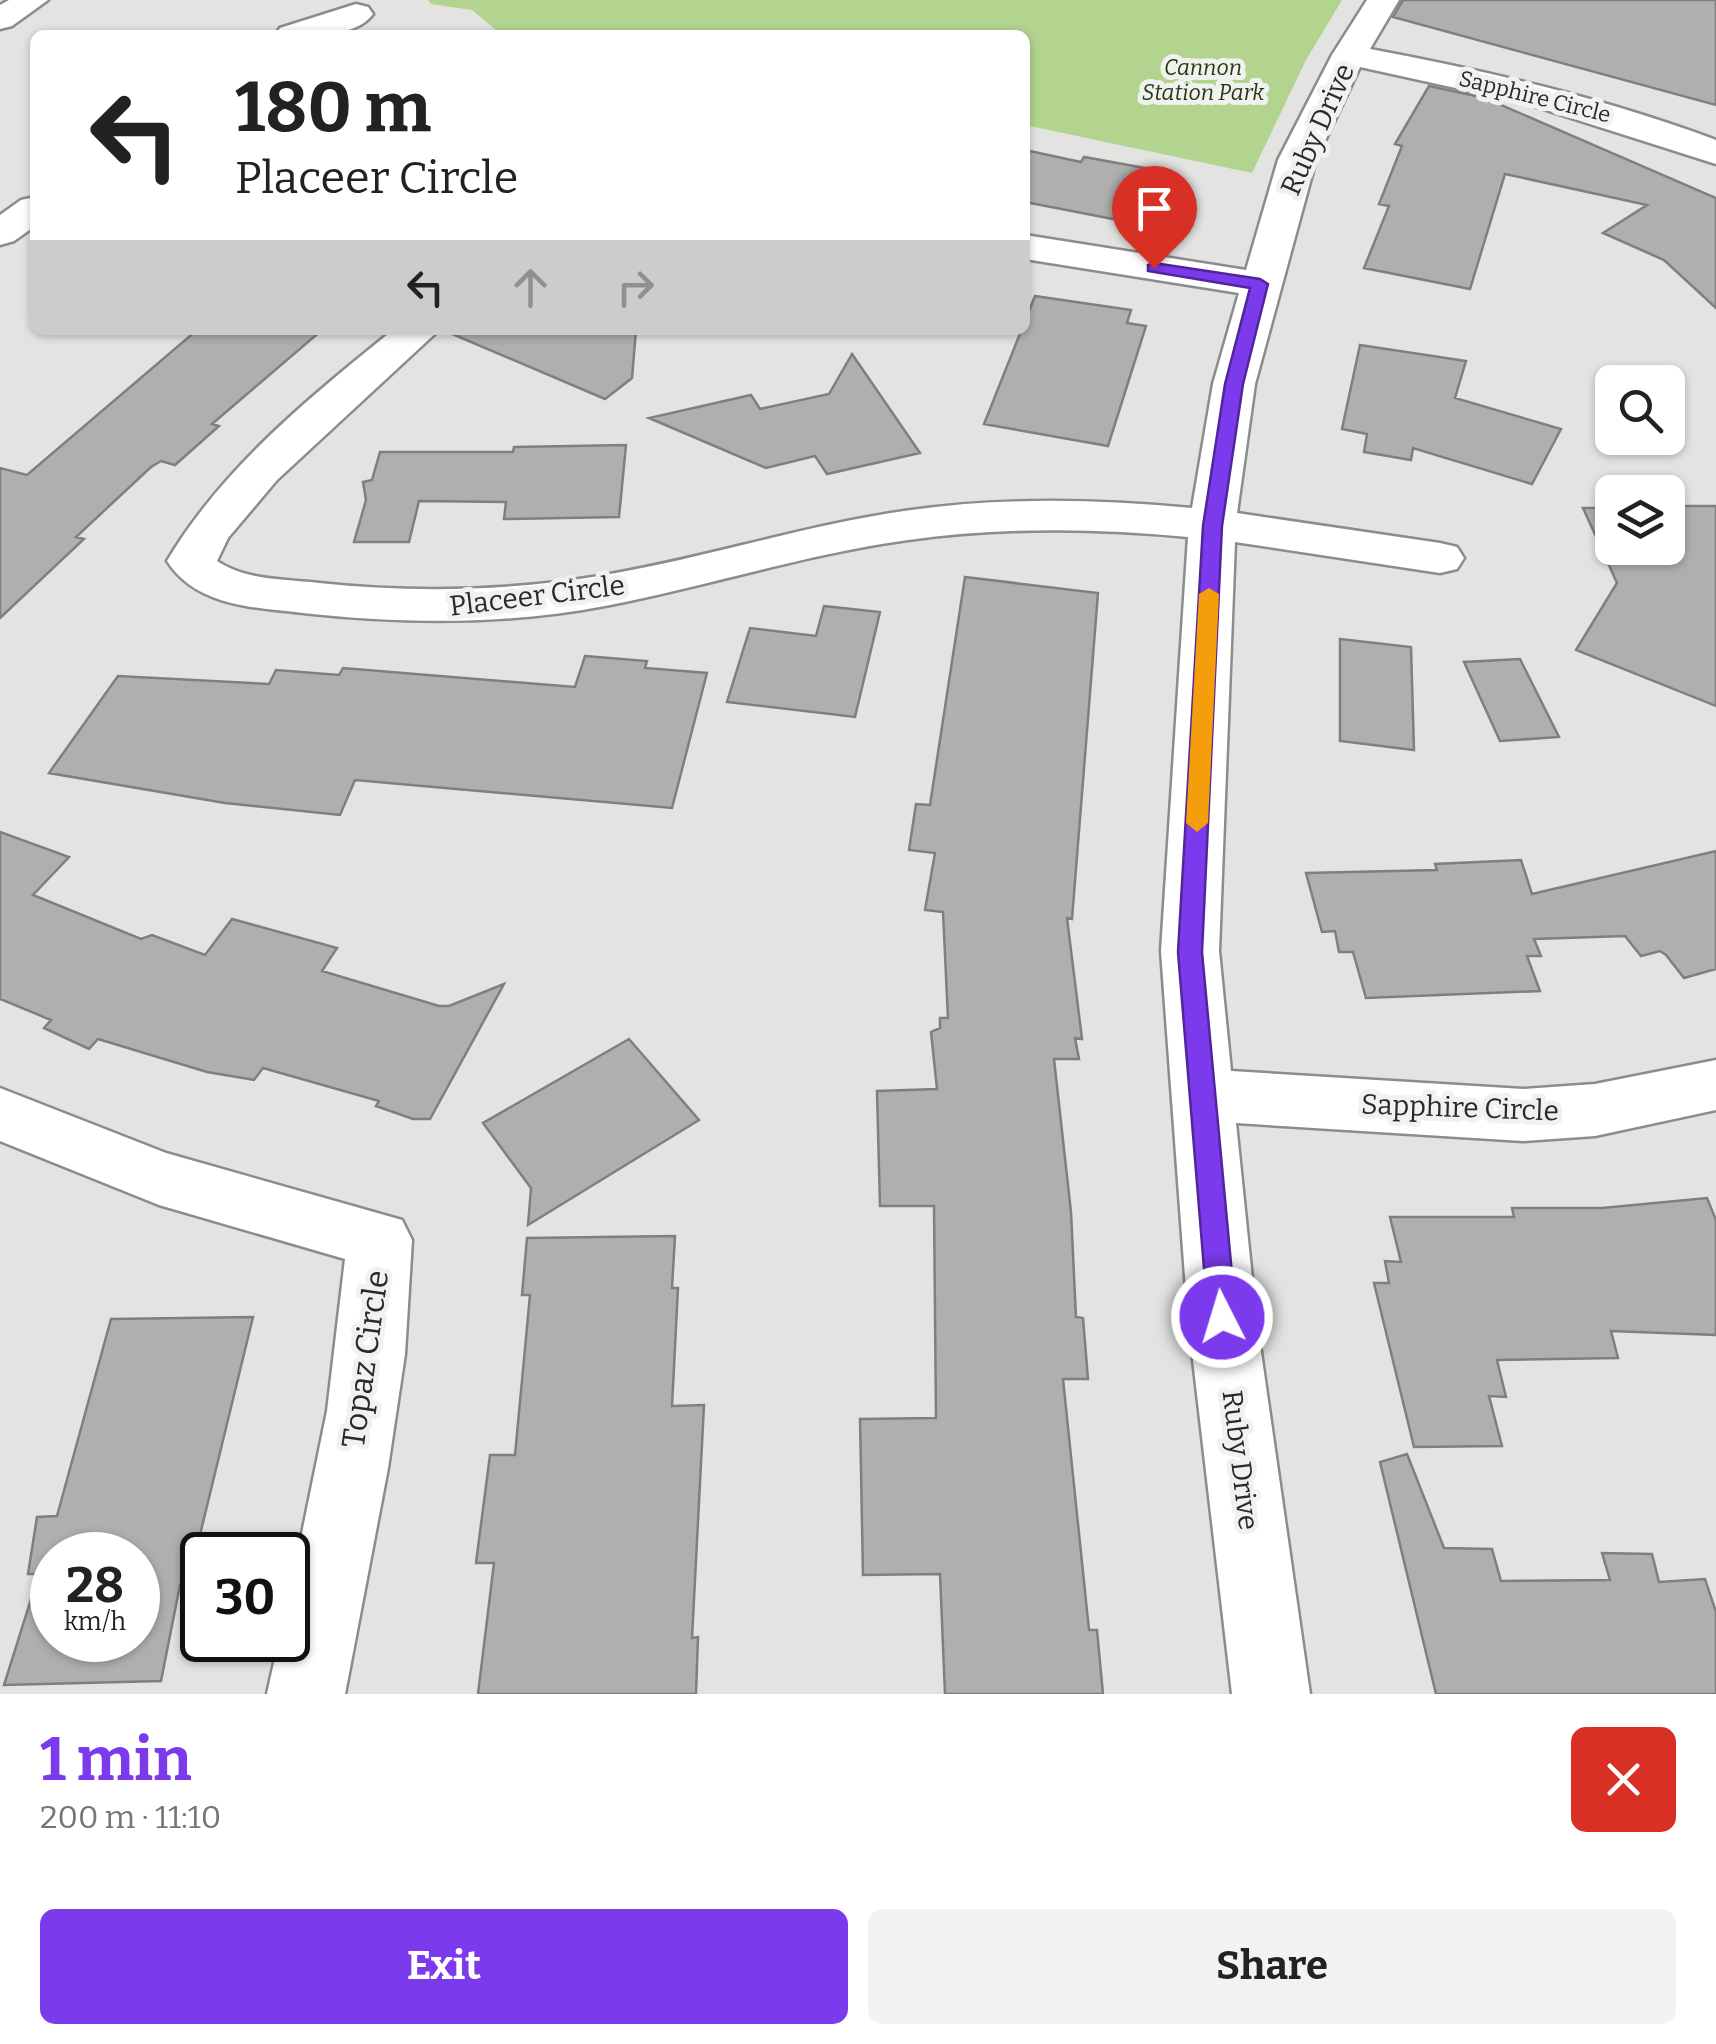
<!DOCTYPE html>
<html lang="en">
<head>
<meta charset="utf-8">
<style>
  :root { --surface:#fff; --page:#f2f2f2; --text:#222; --muted:#767676; --accent:#7c3aed }
  body { margin:0; font-family:Bitter,serif; background:var(--page); color:var(--text); height:100vh; display:flex; flex-direction:column; font-size:38px; white-space:nowrap }
  * { box-sizing:border-box; margin:0 }
  p { font-size:32px; color:var(--muted) }
  .icon { flex:none; width:55px; height:55px; fill:none; stroke:currentColor; stroke-width:2; stroke-linecap:round; stroke-linejoin:round }
  .map { position:relative; height:1694px; overflow:hidden }
  .panel { display:flex; flex-direction:column; background:var(--surface); flex:1 }
  .panel>* { flex:none }
  .hud { position:absolute; left:30px; top:30px; width:1000px; height:305px; border-radius:15px; box-shadow:0 2px 8px #0004; background:#fff; color:var(--text); overflow:hidden }
  .tools { position:absolute; left:1595px; top:365px; display:grid; gap:20px }
  .tools a { display:grid; place-items:center; width:90px; height:90px; border-radius:15px; background:var(--surface); box-shadow:0 2px 8px #0004; font-size:50px }
  .speed { position:absolute; left:30px; top:1532px; display:flex; gap:20px; font-size:50px; font-weight:700; text-align:center }
  .speed>* { display:grid; place-content:center; width:130px; height:130px; border-radius:50%; background:var(--surface); box-shadow:0 2px 8px #0004; line-height:1 }
  .speed small { font-size:25px; font-weight:400 }
  .speed .limit { border:5px solid #111; border-radius:15px; background:#fff; color:#111 }
  .pin { position:absolute; display:grid; place-items:center; width:85px; height:85px; color:#fff; margin:-102px -42px; border-radius:50% 50% 50% 0; rotate:-45deg; box-shadow:0 0 10px #0007 }
  .pin .icon { rotate:45deg }
  .me { position:absolute; width:110px; margin:-55px; rotate:355deg; stroke-linejoin:round; filter:drop-shadow(0 0 8px #0008) }
  .turn { display:flex; align-items:center; gap:35px; height:210px; padding:0 40px; font-size:45px }
  .turn .icon { width:130px; height:130px; stroke-width:2.5 }
  .turn b { display:block; font-size:70px; line-height:85px }
  .lanes { display:flex; align-items:center; height:95px; padding:0 40px; background:#0003; justify-content:center; gap:50px; direction:ltr }
  .lanes .off { opacity:.35 }
  .round { display:grid; place-items:center; flex:none; width:105px; height:105px; border-radius:15px; background:var(--page) }
  .headline { display:flex; align-items:center; justify-content:space-between; height:170px; padding:0 40px }
  h1 { font-size:60px; font-weight:700; line-height:75px; color:var(--accent) }
  .cta { display:flex; gap:20px; margin-top:auto; padding:20px 40px }
  .cta a { flex:1; height:115px; border-radius:15px; background:var(--accent); color:#fff; font-size:40px; font-weight:700; line-height:115px; text-align:center }
  .cta a+a { background:var(--page); color:var(--text) }
  .map>svg:first-child { display:block }
  .green { fill:#b2d48f }
  .building { fill:#afb0ad; stroke:#7f807e; stroke-width:2.5; fill-rule:evenodd }
  .lines { fill:none; stroke-linecap:round; stroke-linejoin:round }
  .street-casing { stroke:#8b8d8a; stroke-width:5 }
  .secondary-casing { stroke:#8b8d8a; stroke-width:5 }
  .street { fill:#fff; fill-rule:evenodd }
  .secondary { fill:#fff; fill-rule:evenodd }
  .route { fill:#7c3aed; stroke:#51269a; stroke-width:2.5 }
  .slow { fill:#f59e0b }
  .labels { text-anchor:middle; stroke-width:10; stroke-linejoin:round; paint-order:stroke }
  .far-park-label { font-size:22px; font-style:italic; fill:#273813; stroke:#f0f2ef }
  .far-street-label { font-size:22px; fill:#292928; stroke:#f0f2ef }
  .street-label { font-size:28px; fill:#292928; stroke:#f0f2ef }
  .near-street-label { font-size:32px; fill:#292928; stroke:#f0f2ef }
</style>
</head>
<body>
<div class="map">
<svg width="1716" height="1694" viewBox="0 0 1716 1694">
  <rect width="100%" height="100%" fill="#e3e4e2"/>
  <path class="green" d="M428,0H1342L1306,60L1252,173L1025,125V35H502L472,10L431,4Z"/>
  <path class="building" d="M1403,0H1716V105L1393,17Z
    M1429,86L1485,98L1716,198V308L1664,260L1603,233L1647,205L1505,174L1470,289L1364,268L1389,206L1379,204L1402,146L1395,144Z
    M1025,150L1081,162L1084,157L1172,173L1144,225L1025,202Z
    M1035,296L1131,310L1127,323L1146,326L1108,446L984,424Z
    M197,330H322L212,424L219,426L175,465L161,461L151,467L76,537L84,539L0,618V468L27,475Z
    M443,330H636L632,378L605,399Z
    M1360,345L1466,361L1455,398L1561,429L1532,484L1413,448L1411,460L1364,452L1367,434L1342,429Z
    M852,354L920,453L827,474L815,456L766,468L649,418L751,395L760,409L829,394Z
    M626,445L619,517L504,519L506,502L419,501L409,542H354L366,500L363,482L372,480L380,452H513L514,447Z
    M1688,506H1716V706L1576,650L1617,583L1583,508H1612V548H1668V507Z
    M965,577L1098,593L1072,919L1067,918L1082,1039L1075,1038L1079,1059H1054L1071,1212L1076,1317L1083,1318L1088,1379H1063L1089,1630H1097L1103,1694H945L940,1574L863,1575L860,1419L936,1418L934,1206H880L877,1091L937,1089L931,1032L940,1028V1018H948L943,912L925,910L935,853L909,850L916,804L930,805Z
    M824,606L880,612L855,717L727,702L750,628L816,636Z
    M1340,639L1411,647L1414,750L1340,741Z
    M585,656L647,661L645,668L707,673L672,808L355,780L340,815L225,803L49,773L118,676L269,684L276,670L339,675L343,668L575,687Z
    M1520,659L1559,737L1500,741L1464,662Z
    M0,832L69,857L33,895L141,939L152,935L205,955L232,919L337,948L322,971L439,1006H449L504,984L430,1119H413L376,1106L379,1101L263,1068L254,1080L207,1072L98,1039L89,1049L44,1028L51,1020L0,999Z
    M1716,851V969L1684,978L1666,955L1660,951L1641,956L1625,936L1534,939L1541,956H1527L1540,991L1366,998L1353,952H1339L1335,931L1322,932L1306,873L1437,870L1435,864L1521,860L1532,894Z
    M629,1039L699,1120L528,1225L531,1188L483,1123Z
    M1707,1198L1716,1220V1335L1611,1331L1618,1358L1497,1360L1506,1397L1489,1396L1502,1446L1414,1447L1374,1283H1389L1385,1261L1401,1262L1390,1217H1514L1512,1208H1602Z
    M675,1236L672,1288H678L672,1406L704,1405L692,1638L698,1637L696,1694H478L494,1563H476L490,1455H515L530,1295H522L527,1238Z
    M253,1317L188,1584L180,1585L161,1681L4,1685L39,1574H28L37,1517L57,1516L111,1319ZM52,1555H138V1640H52Z
    M1407,1454L1444,1548L1492,1549L1501,1581L1610,1580L1602,1553L1652,1554L1659,1582L1705,1579L1716,1612V1694H1436L1380,1462Z"/>
  <g class="lines">
    <g class="street-casing">
      <path id="street" d="M1367,0H1399L1370,49C1487,71 1604,98 1716,140V164L1524,103L1360,67L1316,160L1255,384L1237,513L1440,543L1457,547L1464,558L1457,569L1440,573L1235,542L1219,951L1231,1071L1523,1089L1595,1084L1716,1060V1110L1595,1136L1523,1141L1236,1123L1256,1317L1310,1694H1232L1188,1317L1161,951L1188,537C1095,528 1001,527 908,540C805,554 706,587 605,606C505,625 403,624 303,613C253,607 197,607 167,561C223,467 309,398 393,330H439L277,480L228,538L217,561C247,581 285,579 319,583C413,593 507,591 599,576C702,559 801,526 904,511C999,497 1096,499 1192,508L1213,384L1239,293L1025,259V235L1246,270L1278,160L1332,55Z
        M356,4L368,7L373,14C354,40 303,35 275,35L280,28Z
        M35,197V226L14,241L0,245V215L21,200Z
        M0,1088L166,1153L402,1220L412,1240L405,1354L388,1468L345,1694H267L279,1640H288V1602L327,1411L345,1259L159,1205L0,1141Z"/>
    </g>
    <g class="secondary-casing">
      <path id="secondary" d="M9,0H48L12,26L0,29V5Z"/>
    </g>
    <use href="#street" class="street"/>
    <use href="#secondary" class="secondary"/>
  </g>
  <path class="route" d="M1154,263L1260,279L1268,284L1243,384L1222,526L1202,952L1236,1317L1232,1326L1222,1330L1212,1326L1208,1317L1178,952L1203,526L1225,384L1250,288L1148,271V265Z"/>
  <path class="slow" d="M1209,588L1219,594L1208,823L1197,832L1186,823L1199,594Z"/>
  <g class="labels">
    <g class="far-park-label">
      <text x="1203" y="75">Cannon<tspan x="1203" dy="25">Station Park</tspan></text>
    </g>
    <g class="far-street-label">
      <text transform="translate(1535 96) rotate(14)" y="8">Sapphire Circle</text>
    </g>
    <g class="street-label">
      <text transform="translate(1317 129) rotate(-66)" y="10">Ruby Drive</text>
      <text transform="translate(537 595) rotate(-7)" y="10">Placeer Circle</text>
      <text transform="translate(1460 1107) rotate(2)" y="10">Sapphire Circle</text>
      <text transform="translate(1241 1460) rotate(83)" y="10">Ruby Drive</text>
    </g>
    <g class="near-street-label">
      <text transform="translate(365 1359) rotate(-82)" y="11">Topaz Circle</text>
    </g>
  </g>
</svg>
<div class="tools">
<a><svg class="icon" aria-label="search" viewBox="0 0 24 24"><circle cx="10" cy="10" r="6"/><path d="M15 15l6 6"/></svg></a>
<a><svg class="icon" aria-label="layers" viewBox="0 0 24 24"><path d="M12 4l9 5-9 5-9-5zM3 14l9 5 9-5"/></svg></a>
</div>
<div class="speed"><div>28<small>km/h</small></div><div class="limit">30</div></div>
<div class="pin" style="left:1154px;top:268px;background:#d93025"><svg class="icon" aria-label="arrive" viewBox="0 0 24 24"><path d="M6 21V4h12l-3 4 3 4H6"/></svg></div>
<svg class="me" style="left:1222px;top:1317px" viewBox="-20 -20 40 40"><circle r="17" fill="#7c3aed" stroke="#fff" stroke-width="3"/><path d="M0-11L8 9 0 5-8 9z" fill="#fff"/></svg>
<div class="hud">
<div class="turn"><svg class="icon" aria-label="left" viewBox="0 0 24 24"><path d="M17 20v-9H6M10 6l-5 5 5 5"/></svg><div><b>180 m</b>Placeer Circle</div></div>
<div class="lanes"><svg class="icon" aria-label="left" viewBox="0 0 24 24"><path d="M17 20v-9H6M10 6l-5 5 5 5"/></svg><svg class="icon off" aria-label="ahead" viewBox="0 0 24 24"><path d="M12 20V5M6 11l6-6 6 6"/></svg><svg class="icon off" aria-label="right" viewBox="0 0 24 24"><path d="M7 20v-9h11M14 6l5 5-5 5"/></svg></div>
</div>
</div>
<section class="panel">
<div class="headline"><div><h1>1 min</h1><p>200 m · 11:10</p></div><a class="round" style="background:#d93025;color:#fff"><svg class="icon" aria-label="close" viewBox="0 0 24 24"><path d="M6 6l12 12M18 6L6 18"/></svg></a></div>
<div class="cta"><a>Exit</a><a>Share</a></div>
</section>
</body>
</html>
